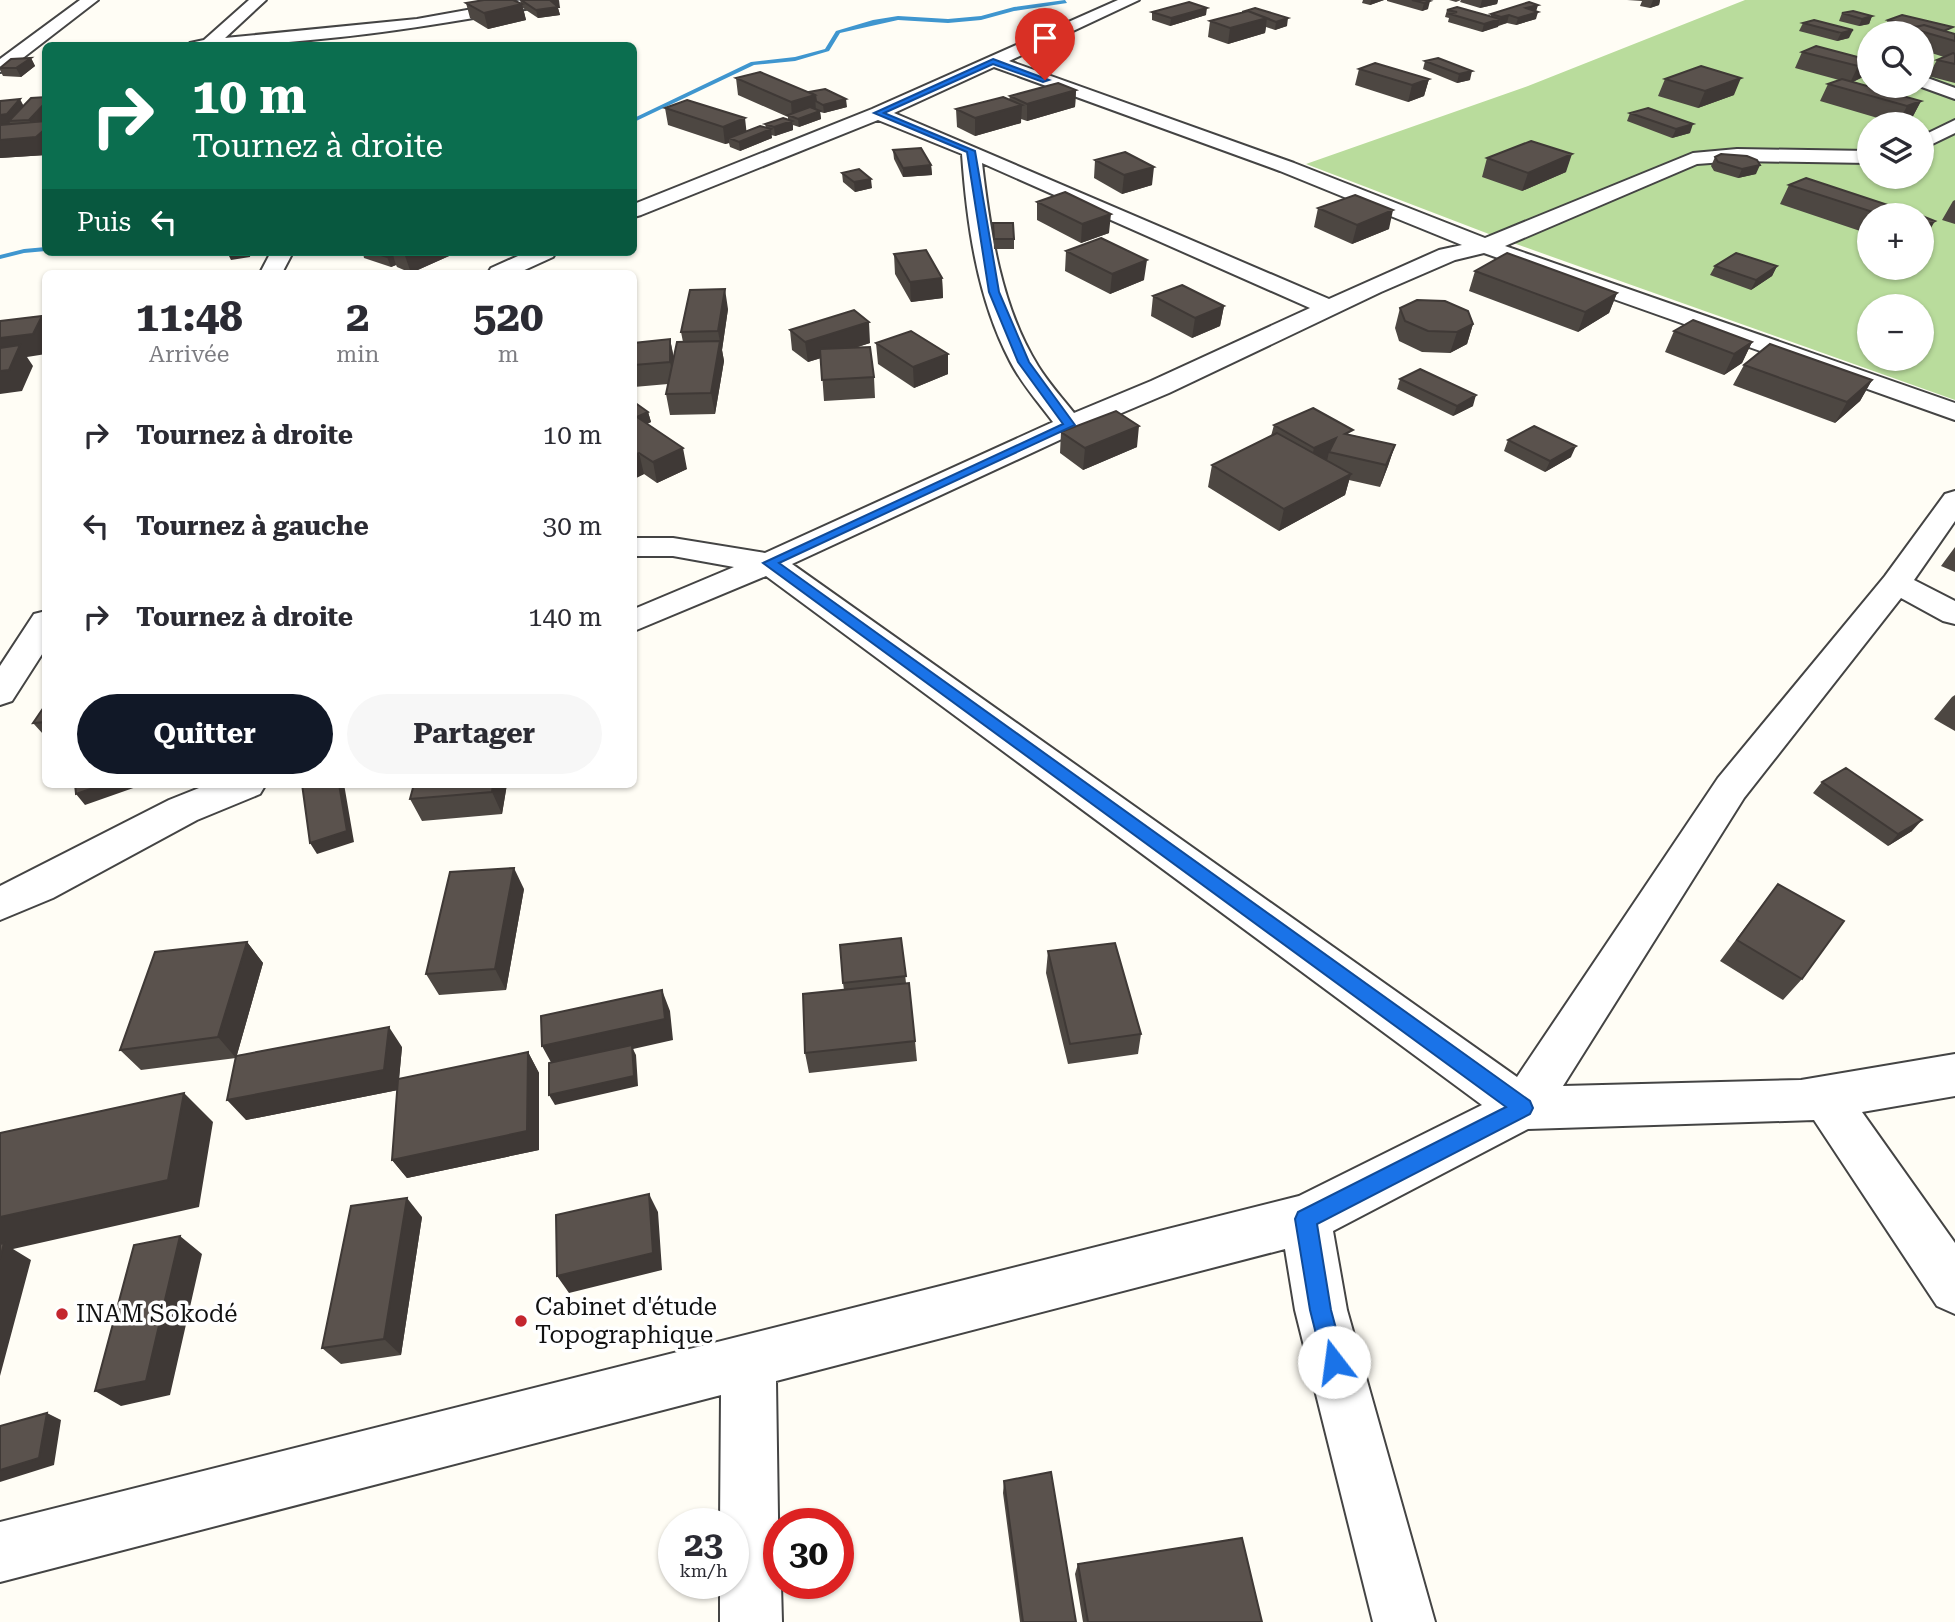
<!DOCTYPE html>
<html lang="fr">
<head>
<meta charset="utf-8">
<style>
  :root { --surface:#fff; --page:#f7f7f7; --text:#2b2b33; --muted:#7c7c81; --accent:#111827 }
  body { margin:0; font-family:"Roboto Serif",serif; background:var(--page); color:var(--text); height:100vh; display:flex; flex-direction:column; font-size:26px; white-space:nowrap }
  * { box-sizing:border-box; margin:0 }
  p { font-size:23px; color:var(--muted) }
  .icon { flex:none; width:38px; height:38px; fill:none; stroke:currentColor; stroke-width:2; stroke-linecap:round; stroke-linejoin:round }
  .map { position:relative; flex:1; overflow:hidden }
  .side { position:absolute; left:42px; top:270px; width:595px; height:518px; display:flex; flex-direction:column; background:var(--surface); border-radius:10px; box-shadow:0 2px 5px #0004 }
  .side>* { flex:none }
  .top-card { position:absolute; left:42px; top:42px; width:595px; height:214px; border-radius:10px; box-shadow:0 2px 5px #0004; background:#0b6e4f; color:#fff; overflow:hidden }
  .buttons { position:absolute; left:1857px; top:21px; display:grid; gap:14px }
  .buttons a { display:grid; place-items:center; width:77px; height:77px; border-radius:50%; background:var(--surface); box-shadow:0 2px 5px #0004; font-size:35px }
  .speed { position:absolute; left:658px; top:1508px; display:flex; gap:14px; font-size:35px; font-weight:700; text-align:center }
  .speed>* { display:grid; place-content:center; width:91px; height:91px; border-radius:50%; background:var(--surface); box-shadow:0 2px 5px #0004; line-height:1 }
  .speed small { font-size:18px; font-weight:400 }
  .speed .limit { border:10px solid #d22; background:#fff; color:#111 }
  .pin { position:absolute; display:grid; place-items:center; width:60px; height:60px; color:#fff; margin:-72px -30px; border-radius:50% 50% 50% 0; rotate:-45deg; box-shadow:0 0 7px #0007 }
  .pin .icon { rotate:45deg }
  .me { position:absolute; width:77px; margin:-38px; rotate:345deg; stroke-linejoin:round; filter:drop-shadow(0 0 5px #0008) }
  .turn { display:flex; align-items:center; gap:24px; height:147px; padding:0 35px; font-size:32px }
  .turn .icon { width:91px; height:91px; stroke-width:2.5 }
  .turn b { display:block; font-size:49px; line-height:60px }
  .then { display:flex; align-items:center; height:66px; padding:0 35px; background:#0003; gap:14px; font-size:26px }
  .eta { display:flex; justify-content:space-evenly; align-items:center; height:119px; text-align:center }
  .eta b { font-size:42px; font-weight:700; line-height:49px }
  .cta { display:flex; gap:14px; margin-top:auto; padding:14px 35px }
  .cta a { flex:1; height:80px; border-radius:42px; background:var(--accent); color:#fff; font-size:28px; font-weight:700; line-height:80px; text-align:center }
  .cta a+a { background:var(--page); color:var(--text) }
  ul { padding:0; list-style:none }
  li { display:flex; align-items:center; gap:21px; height:91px; padding:0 35px }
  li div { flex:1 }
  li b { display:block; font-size:26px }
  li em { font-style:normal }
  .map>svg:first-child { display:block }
  .forest { fill:#b9dc9c; fill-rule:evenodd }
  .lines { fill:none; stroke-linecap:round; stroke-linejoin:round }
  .stream { fill:#3f96cf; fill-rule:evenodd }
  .minor-casing { stroke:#444; stroke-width:4 }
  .minor { fill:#fff; fill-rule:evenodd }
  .wall { fill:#4d4742 }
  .shaded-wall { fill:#3f3936 }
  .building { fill:#5a524d; stroke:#3f3936; stroke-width:2 }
  .route { fill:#1a73e8; stroke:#114b97; stroke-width:2 }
  .poi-dot { fill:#c4262e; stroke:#fff; stroke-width:2.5 }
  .labels { text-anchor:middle; stroke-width:7; stroke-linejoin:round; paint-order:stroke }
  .near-poi-label { font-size:24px; fill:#111; stroke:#fff; text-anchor:start }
</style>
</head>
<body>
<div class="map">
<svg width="1955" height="1622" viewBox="0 0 1955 1622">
  <rect width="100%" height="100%" fill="#fffdf5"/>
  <path class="forest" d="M1745,0H1955V400L1502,239L1306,164L1528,86ZM1869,33H1922V86H1869ZM1869,124H1922V177H1869ZM1869,215H1922V268H1869ZM1869,306H1922V359H1869Z"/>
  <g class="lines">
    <path class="stream" d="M1065,0L1067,3L1014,11L981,20L948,23L898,20L840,33L829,51L795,61L754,65L634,122V118L751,62L795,57L825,49L836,31L873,20L898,16L948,19L981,16L1014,7Z
      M46,247V251L24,253L0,259V255L24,249Z"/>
    <g class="minor-casing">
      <path id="minor" d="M80,0H98L6,71L0,72V59Z
        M249,0H266L225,38L417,19L522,0H555L547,5C428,27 309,46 188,46L190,43L204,40Z
        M1118,0H1139L1009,61L1294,163L1485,238L1693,153L1737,149L1869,151V163L1737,161L1697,164L1505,246L1955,403V420L1484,253L1455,260L1381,292L1169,393L1079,431L792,564L1517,1077L1718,778L1885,576L1945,494L1955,491V521L1914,580L1955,601V624L1943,621L1901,598L1744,798L1563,1086L1801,1080L1955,1054V1096L1862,1112L1955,1243V1314L1937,1306L1814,1120L1528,1129L1333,1231L1347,1310L1435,1622H1373L1295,1310L1285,1249L776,1381L779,1584H781L782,1622H720V1584H733V1524H720L721,1395L0,1582V1522L1299,1196L1482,1105L766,576L634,631V609L734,567L673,556H634V538H673L765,553L1053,422C1038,402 1021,383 1010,361C977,298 967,224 962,154L878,120L641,215L634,217V204L872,109ZM994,67L1280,171L1462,245L1439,250L1329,299L894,113ZM982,163L1310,308L1151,381L1074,413C1062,398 1048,382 1038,366C1001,307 990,231 982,163Z
        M1922,76L1955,88V99L1919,86H1922Z
        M1955,120V133L1922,149V136Z
        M271,252H293L282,273H260Z
        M527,252H556L553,257L518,273H488L491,268Z
        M46,611V648L12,701L0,705V666L34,614Z
        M209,784H266L260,794L197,820L53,898L0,920V886L169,800Z"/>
    </g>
    <use href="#minor" class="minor"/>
  </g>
  <path class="wall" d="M520,0L560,8H558L560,15L538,18L523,8L526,20L488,29L470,18L466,3L521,4Z
    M1363,0H1384L1370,5L1362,3Z
    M1387,0H1426L1428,9L1422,11L1387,1Z
    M1449,0H1498L1497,4L1480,8L1460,2L1461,0L1456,2Z
    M1627,0H1660L1659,5L1650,8L1640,6L1642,1Z
    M1255,8L1287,26L1275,30L1266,27L1265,33L1228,44L1208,37L1210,21L1242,13V12Z
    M1447,10L1491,16V14L1536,11V19L1516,25L1507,23L1482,32L1448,22L1449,18L1445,17Z
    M1152,12L1206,15L1170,26L1152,20Z
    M1842,13L1872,16L1869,24L1859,26L1839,21Z
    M1814,20L1849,38L1837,41L1799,31L1803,23Z
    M1888,20L1955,34V83L1928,76L1937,60L1944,57L1922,50V33H1906L1884,28Z
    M1802,52L1869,60V65L1863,77L1853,82L1921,101L1912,118L1898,124L1820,101L1828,84L1839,80L1795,68Z
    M31,58L35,66L21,77L3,76L0,70V67Z
    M1438,58L1470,80L1457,83L1423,69L1425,61Z
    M1359,69L1429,79L1424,96L1408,102L1355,85Z
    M736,78L847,107L824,113L820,112L821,119L799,127L793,125V130L775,136L771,135L772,138L740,151L730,147L729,143L725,144L668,125L665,108L747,131L766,128L765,124L788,119V117L738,95Z
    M1665,79L1734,95L1698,108L1658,96Z
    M1076,90L1075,107L1027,121L1021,119V123L975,136L957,127L956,109L1009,100L1010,96Z
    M46,97V155L0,158V101L23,106Z
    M1630,113L1690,133L1672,138L1627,121Z
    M893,150L931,165L932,175L903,177L894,159Z
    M1715,157L1756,174L1738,178L1714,171L1711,166Z
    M1487,158L1566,172L1522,191L1482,177Z
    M1095,160L1152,185L1122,194L1094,178Z
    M842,173L872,188L855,192L843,182Z
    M1789,185L1918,215H1869V234L1780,204Z
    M1955,200V224L1942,220L1953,201Z
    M1037,202L1109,233L1081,243L1037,220Z
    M1318,208L1389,229L1352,244L1314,227Z
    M993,223L1014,239V249H994Z
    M1066,251L1144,280L1110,294L1065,271Z
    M347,252H458L411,273L397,267L396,265L391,267L364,258L363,253L357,256Z
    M894,254L942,278L943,298L911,302L895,274Z
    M1715,266H1777L1772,276L1751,290L1710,275Z
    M1475,271L1617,293L1609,313L1578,332L1469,291Z
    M1153,296L1224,306L1220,326L1192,338L1151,316Z
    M1400,308L1473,324L1467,344L1450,353L1422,352L1399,341L1395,328Z
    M728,309L722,350L724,361L715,414L670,415L666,394L668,384L634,387V343L670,339L674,358L683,342L681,332Z
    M790,330L870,343L855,348L874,377L875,398L824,401L821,358L808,362L792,350Z
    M1674,331L1752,342L1742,363L1724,375L1665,352Z
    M876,343L948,354V374L914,388L878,364Z
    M1744,365L1872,380L1860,401L1835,423L1733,385Z
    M1400,379L1473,406L1453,416L1397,389Z
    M648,412L651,422L647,424L687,469L657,483L644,474L634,479Z
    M1274,425L1352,435L1395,445L1388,466L1380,487L1349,480L1345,495L1279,531L1208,487L1212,465L1271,436Z
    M1061,432L1137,447L1083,470L1060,453Z
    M1508,440L1571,457L1545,472L1504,451Z
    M1955,547V572L1941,566Z
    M1955,695V731L1934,719L1952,697Z
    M46,704V734H43L33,723Z
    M1822,782L1912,831L1888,846L1813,793Z
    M507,784L502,814L422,821L410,799Z
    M1778,884L1802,979L1783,1000L1720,961Z
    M524,889L506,990L439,995L426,974Z
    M901,938L906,983L915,1041L917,1061L809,1073L805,1053L844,990L843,983Z
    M247,942L263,963L237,1055L402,1047L399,1079L528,1052L539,1073V1150L407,1178L392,1160L398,1090L246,1120L236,1058L141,1070L120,1050Z
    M1048,951L1141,1034L1138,1054L1068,1064L1046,973Z
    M422,1217L401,1355L341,1364L322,1348Z
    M1004,1481L1076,1622H1020L1003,1493Z
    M1078,1564L1262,1622H1083L1075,1574Z"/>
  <path class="shaded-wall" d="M559,0L560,8H558L560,15L538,18L536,10L551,1Z
    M1371,0H1384L1370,5Z
    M1482,0H1498L1497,4L1480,8Z
    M1653,0H1660L1659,5L1650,8Z
    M1430,1L1428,9L1422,11L1424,3Z
    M522,4L526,20L488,29L484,13Z
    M1538,5L1536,12H1538L1536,19L1516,25L1518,18L1526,8Z
    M1207,8L1206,15L1170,26L1171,18Z
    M1509,15L1507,23L1499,25L1501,17Z
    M1872,16L1869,24L1859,26L1862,19Z
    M1267,18L1265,33L1228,44L1230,28Z
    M1288,18L1287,26L1275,30L1276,22Z
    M1500,19L1498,27L1482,32L1484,24Z
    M1853,30L1849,38L1837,41L1841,33Z
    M31,58L35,66L21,77L16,68Z
    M1869,61V65L1863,77L1850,83L1858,66Z
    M1472,71L1470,80L1457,83L1459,74Z
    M1741,78L1734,95L1698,108L1705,91Z
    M1429,79L1424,96L1408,102L1412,85Z
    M1076,90L1075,107L1027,121V104Z
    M815,95L816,112L792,117L791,102Z
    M20,99L29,116L9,121L15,132L0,133V115Z
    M846,99L847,107L824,113L823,105Z
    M1921,101L1912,118L1898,124L1907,106Z
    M46,102V155L0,158V140L38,136L29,120Z
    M1022,105L1021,123L975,136V118Z
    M820,111L821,119L799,127L798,119Z
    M745,118L747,136L729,138V143L725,144L723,127Z
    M792,121L793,130L775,136L774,127Z
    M1693,124L1690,133L1672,138L1676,129Z
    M771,129L772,138L740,151L739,142Z
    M1572,154L1566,172L1522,191L1528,173Z
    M931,165L932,175L903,177V168Z
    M1760,165L1756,174L1738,178L1742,169Z
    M1154,167L1152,185L1122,194L1124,175Z
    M871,179L872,188L855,192L854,182Z
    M1393,210L1389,229L1352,244L1357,225Z
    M1111,214L1109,233L1081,243L1082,224Z
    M1935,221L1924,240L1922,241V232L1925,226Z
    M227,252H251L250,257L231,260Z
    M355,252H362L363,253L357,256Z
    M401,252H458L411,273L404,253Z
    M393,255L396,265L391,267L387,257Z
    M1147,260L1144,280L1110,294L1112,274Z
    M1777,266L1772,276L1751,290L1756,280Z
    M942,278L943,298L911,302L910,282Z
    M725,289L728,309L722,350L724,361L715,414L711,393L720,342L718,331Z
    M1617,293L1609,313L1578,332L1585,312Z
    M1224,306L1220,326L1192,338L1195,318Z
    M42,316L46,322V354L27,357L33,366L22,391L0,394V338Z
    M869,322L870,343L808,362L805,342Z
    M1473,324L1467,344L1450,353L1457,332Z
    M670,339L674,360L675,383L670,362Z
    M1752,342L1742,363L1724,375L1734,354Z
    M948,354V374L914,388L913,367Z
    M1872,380L1860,401L1835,423L1847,402Z
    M1476,395L1473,406L1453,416L1457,406Z
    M648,412L651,422L635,429L634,418Z
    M1139,426L1137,447L1083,470L1085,448Z
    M1336,438L1329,452L1327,461L1309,470L1314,448Z
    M1395,445L1388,466L1380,487L1386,465Z
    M1576,446L1571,457L1545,472L1550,461Z
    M683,448L687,469L657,483L653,462Z
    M639,453L644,474L634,479V455Z
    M1351,474L1345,495L1279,531L1284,509Z
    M105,784H139V786L85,805L76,794Z
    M339,784H344L354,842L317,854L310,843Z
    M493,784H507L502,814L492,792Z
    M1922,820L1912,831L1888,846L1898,834Z
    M514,868L524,889L506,990L495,969Z
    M247,942L263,963L236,1058L218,1037Z
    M662,990L670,1011L673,1040L633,1049L636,1055L638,1086L555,1105L549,1095L553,1066L542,1046Z
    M389,1027L402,1047L398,1090L246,1120L227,1100Z
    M528,1052L539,1073V1150L407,1178L392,1160Z
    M184,1093L213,1122L199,1207L13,1249L31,1260L0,1376V1217Z
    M649,1194L658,1212L662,1270L569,1293L557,1276Z
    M407,1198L422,1217L401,1355L384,1339Z
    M180,1236L202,1254L170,1395L121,1406L95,1391Z
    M47,1413L61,1420L54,1465L0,1482V1470Z"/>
  <path class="building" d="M484,0H513L522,4L484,13L466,3Z
    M521,0H558L551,1L558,7L536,10Z
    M1412,0H1426L1430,1L1424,3Z
    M1189,2L1207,8L1171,18L1152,12Z
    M1529,2L1538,5L1526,8L1538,12L1518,18L1509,15L1501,17L1491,14Z
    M1457,7L1500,19L1484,24L1450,14L1457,12L1447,10Z
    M1255,8L1288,18L1276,22L1248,11L1242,12Z
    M1248,11L1267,18L1230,28L1210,21Z
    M1853,11L1872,16L1862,19L1842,13Z
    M1902,15L1953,27L1944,31L1924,25L1916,27L1888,20Z
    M1814,20L1853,30L1841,33L1803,23Z
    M1924,25L1955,34V41L1910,28Z
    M1816,46L1869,60V61L1858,66L1802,52Z
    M1953,53L1955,54V64L1937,60Z
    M31,58L16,68H0L11,59Z
    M1438,58L1472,71L1459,74L1425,61Z
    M1375,63L1429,79L1412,85L1359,69Z
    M1701,66L1741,78L1705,91L1665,79Z
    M760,72L815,95L791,102L736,78Z
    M1842,79L1921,101L1907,106L1828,84Z
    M1058,83L1076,90L1027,104L1010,96Z
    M825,89L846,99L823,105L816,101L815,95L809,92Z
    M46,97V102L29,120L9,121L31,98Z
    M1003,97L1022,105L975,118L956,109Z
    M20,99L7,114L0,115V101Z
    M687,100L745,118L723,127L665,108Z
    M810,107L820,111L798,119L788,115Z
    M1648,108L1693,124L1676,129L1630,113Z
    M783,118L792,121L774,127L765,124Z
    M46,121V130L43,131L36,137L0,140V125Z
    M760,126L771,129L739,142L729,138Z
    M1531,141L1572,154L1528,173L1487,158Z
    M921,148L931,165L903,168L893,150Z
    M1125,152L1154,167L1124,175L1095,160Z
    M1721,154L1747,156L1757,160L1760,165L1742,169L1718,162L1715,157Z
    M859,169L871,179L854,182L842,173Z
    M1806,178L1918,215H1882L1789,185Z
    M1065,192L1111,214L1082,224L1037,202Z
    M1355,195L1393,210L1357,225L1318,208Z
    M1922,216L1935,221L1925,226L1922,225Z
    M993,223H1013L1014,239H994Z
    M1101,238L1147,260L1112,274L1066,251Z
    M926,250L942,278L910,282L894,254Z
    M372,252H392L393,255L387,257Z
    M1507,253L1617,293L1585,312L1475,271Z
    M1736,253L1777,266L1756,280L1715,266Z
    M1182,285L1224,306L1195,318L1153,296Z
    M725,289L718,331L681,332L690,290Z
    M1417,300L1445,301L1468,311L1473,324L1457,332L1428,331L1405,321L1400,308Z
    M854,310L869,322L805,342L790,330Z
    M42,316L33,334L0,338V321Z
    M1693,320L1752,342L1734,354L1674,331Z
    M911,331L948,354L913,367L876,343Z
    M670,339V362L634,365V343Z
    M720,341L711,393L666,394L677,342Z
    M1770,344L1872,380L1847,402L1744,365Z
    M20,345L9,370L0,371V348Z
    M870,347L874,377L822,380L820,349Z
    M1420,369L1476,395L1457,406L1400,379Z
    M634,402L648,412L637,417L634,415Z
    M1313,408L1353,430L1345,434L1395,445L1386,465L1329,452L1336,438L1314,448L1274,425Z
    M1116,411L1139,426L1085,448L1061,432Z
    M634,415L683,448L653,462L639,453L634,455Z
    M1534,426L1576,446L1550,461L1508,440Z
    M1277,433L1351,474L1284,509L1212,465Z
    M46,704V722L33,723Z
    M1846,768L1922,820L1898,834L1822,782Z
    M75,784H105L76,794Z
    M302,784H339L347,831L310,843Z
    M414,784H493L492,792L410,799Z
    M514,868L495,969L426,974L450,872Z
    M1778,884L1844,921L1802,979L1737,940Z
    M901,938L906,976L843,983L840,945Z
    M247,942L218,1037L120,1050L155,952Z
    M1115,943L1141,1034L1070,1044L1048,951Z
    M909,983L915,1041L805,1053L803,994Z
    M662,990L665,1019L542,1046L541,1016Z
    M389,1027L384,1070L227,1100L236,1056Z
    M632,1045L634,1076L549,1095V1063Z
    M528,1052L527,1131L392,1160L398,1079Z
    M184,1093L168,1180L0,1217V1133Z
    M649,1194L653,1253L557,1276L556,1215Z
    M407,1198L384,1339L322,1348L351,1206Z
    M180,1236L146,1381L95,1391L134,1245Z
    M4,1243L0,1259V1244Z
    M47,1413L39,1458L0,1470V1426Z
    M1051,1472L1076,1622H1023L1004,1481Z
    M1242,1538L1262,1622H1088L1078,1564Z"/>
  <path class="route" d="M993,59L1049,80L1043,82L993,64L884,113L975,151L999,292L1029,362L1075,425L779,563L1530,1101L1533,1108L1530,1114L1317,1224L1331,1310L1345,1362L1342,1370L1334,1373L1326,1370L1323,1362L1310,1310L1295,1219L1298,1212L1506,1107L763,563L1063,424L1018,362L989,292L967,152L874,113Z"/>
  <g class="poi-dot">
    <circle cx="62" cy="1314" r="7"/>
    <circle cx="521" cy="1321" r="7"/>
  </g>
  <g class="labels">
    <g class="near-poi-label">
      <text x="535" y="1315">Cabinet d'étude<tspan x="535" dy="28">Topographique</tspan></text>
      <text x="76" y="1322">INAM Sokodé</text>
    </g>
  </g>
</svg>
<div class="buttons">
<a><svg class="icon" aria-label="search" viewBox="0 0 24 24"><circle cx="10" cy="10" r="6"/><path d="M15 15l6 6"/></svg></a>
<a><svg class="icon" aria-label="layers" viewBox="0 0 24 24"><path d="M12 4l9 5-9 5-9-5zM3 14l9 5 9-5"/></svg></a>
<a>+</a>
<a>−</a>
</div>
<div class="speed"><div>23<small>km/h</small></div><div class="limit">30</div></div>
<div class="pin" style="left:1045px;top:80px;background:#d93025"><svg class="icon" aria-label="arrive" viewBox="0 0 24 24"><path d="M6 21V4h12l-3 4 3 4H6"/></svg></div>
<svg class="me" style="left:1334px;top:1362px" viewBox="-20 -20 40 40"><circle r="19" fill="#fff"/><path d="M0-13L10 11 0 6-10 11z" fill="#1a73e8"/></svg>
<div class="top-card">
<div class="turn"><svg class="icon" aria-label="right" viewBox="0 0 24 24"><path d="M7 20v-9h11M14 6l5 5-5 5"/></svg><div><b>10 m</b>Tournez à droite</div></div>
<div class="then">Puis<svg class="icon" aria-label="left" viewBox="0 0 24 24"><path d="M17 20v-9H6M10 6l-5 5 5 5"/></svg></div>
</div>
<section class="side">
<div class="eta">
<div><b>11:48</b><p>Arrivée</p></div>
<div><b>2</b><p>min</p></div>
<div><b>520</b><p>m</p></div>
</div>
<ul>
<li><svg class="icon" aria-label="right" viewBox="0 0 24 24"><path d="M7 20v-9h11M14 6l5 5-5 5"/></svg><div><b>Tournez à droite</b></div><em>10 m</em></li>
<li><svg class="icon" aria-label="left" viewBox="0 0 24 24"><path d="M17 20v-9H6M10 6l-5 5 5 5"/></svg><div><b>Tournez à gauche</b></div><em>30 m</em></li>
<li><svg class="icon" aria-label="right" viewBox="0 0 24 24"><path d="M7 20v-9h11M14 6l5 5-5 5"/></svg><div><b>Tournez à droite</b></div><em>140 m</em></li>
</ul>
<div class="cta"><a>Quitter</a><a>Partager</a></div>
</section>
</div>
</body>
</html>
